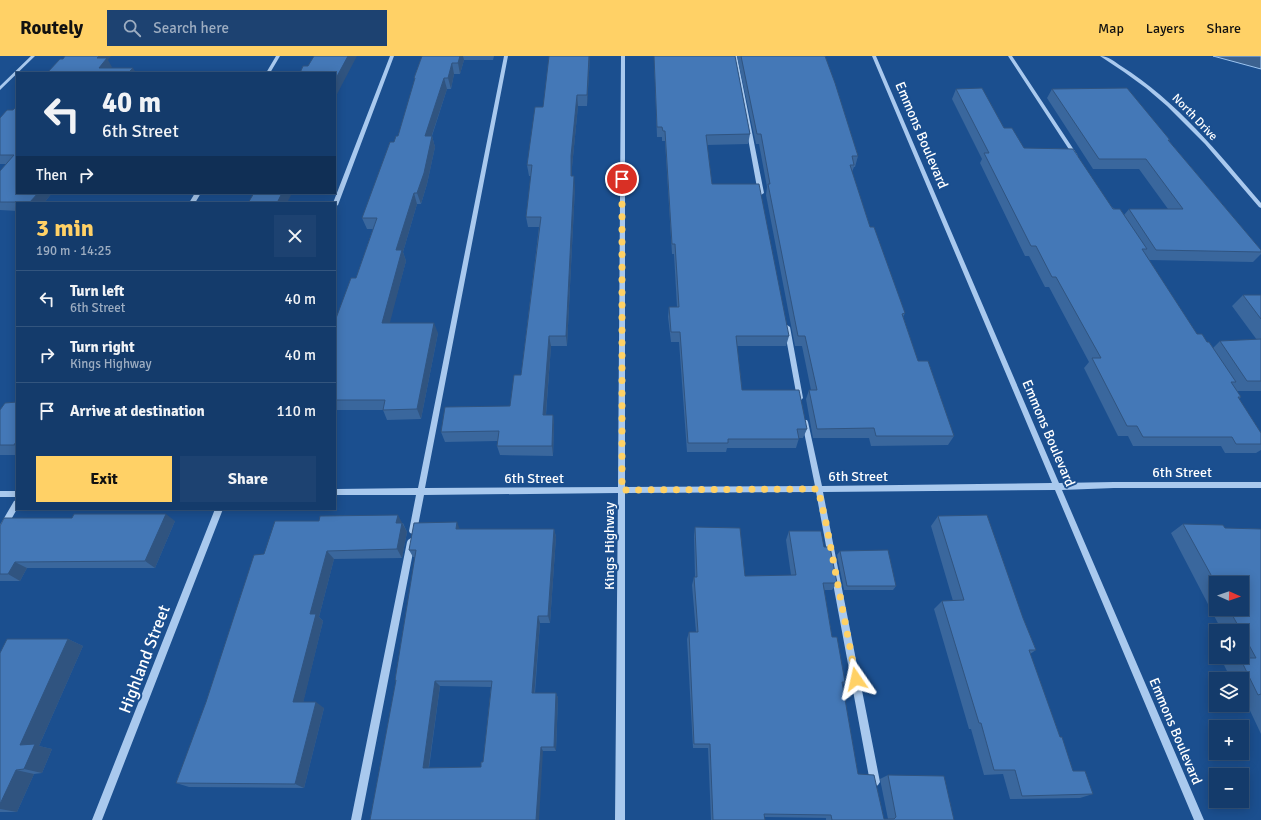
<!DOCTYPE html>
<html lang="en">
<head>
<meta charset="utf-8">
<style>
  :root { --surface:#143b6b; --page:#1d4271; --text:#f1f3f6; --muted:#9dadc1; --line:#33557e; --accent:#ffd166 }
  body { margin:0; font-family:Signika,sans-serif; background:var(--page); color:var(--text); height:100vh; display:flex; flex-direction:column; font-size:15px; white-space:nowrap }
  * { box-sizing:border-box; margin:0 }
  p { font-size:13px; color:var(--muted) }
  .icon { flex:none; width:22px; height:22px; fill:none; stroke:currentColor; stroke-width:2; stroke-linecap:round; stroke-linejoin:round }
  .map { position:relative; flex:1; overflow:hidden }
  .drawer { position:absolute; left:16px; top:146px; width:320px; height:308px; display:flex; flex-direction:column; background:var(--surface); border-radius:0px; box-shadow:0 2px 10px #0003,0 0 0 1px var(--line) }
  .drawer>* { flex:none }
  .banner { position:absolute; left:16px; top:16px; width:320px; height:122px; border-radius:0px; box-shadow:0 2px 10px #0003,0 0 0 1px var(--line); background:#143b6b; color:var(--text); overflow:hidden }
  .needle { width:26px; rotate:92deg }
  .fabs { position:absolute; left:1209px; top:520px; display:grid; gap:8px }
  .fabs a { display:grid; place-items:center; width:40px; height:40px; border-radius:0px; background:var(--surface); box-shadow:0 2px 10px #0003,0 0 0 1px var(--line); font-size:20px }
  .pin { position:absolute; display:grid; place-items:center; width:34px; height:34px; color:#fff; margin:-17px; border:2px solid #fff; border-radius:50%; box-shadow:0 1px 4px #0007 }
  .me { position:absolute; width:44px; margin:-22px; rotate:349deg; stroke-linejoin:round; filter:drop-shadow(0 0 3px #0008) }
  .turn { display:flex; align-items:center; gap:14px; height:84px; padding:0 20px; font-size:18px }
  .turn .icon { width:52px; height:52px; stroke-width:2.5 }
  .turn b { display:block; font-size:28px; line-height:34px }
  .then { display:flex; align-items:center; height:38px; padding:0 20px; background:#0003; gap:8px; font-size:15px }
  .round { display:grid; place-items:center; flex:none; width:42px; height:42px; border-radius:0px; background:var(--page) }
  .overview { display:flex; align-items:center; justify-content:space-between; height:68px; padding:0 20px }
  h1 { font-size:24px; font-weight:700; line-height:30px; color:var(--accent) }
  .cta { display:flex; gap:8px; margin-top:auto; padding:8px 20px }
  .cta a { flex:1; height:46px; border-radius:0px; background:var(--accent); color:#111; font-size:16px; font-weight:700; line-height:46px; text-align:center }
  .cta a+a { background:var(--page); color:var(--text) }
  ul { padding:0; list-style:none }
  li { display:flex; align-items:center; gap:12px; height:56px; padding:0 20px; border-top:1px solid var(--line) }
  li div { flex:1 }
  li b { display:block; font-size:15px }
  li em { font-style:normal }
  header { display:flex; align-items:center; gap:24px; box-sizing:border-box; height:56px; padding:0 20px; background:var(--accent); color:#111 }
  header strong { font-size:19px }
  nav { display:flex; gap:22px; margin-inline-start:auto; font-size:14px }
  .search { width:280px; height:36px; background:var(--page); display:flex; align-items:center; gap:10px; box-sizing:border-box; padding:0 14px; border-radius:0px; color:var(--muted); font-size:15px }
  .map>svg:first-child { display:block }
  .water { fill:#3c6290; stroke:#9cc4f0 }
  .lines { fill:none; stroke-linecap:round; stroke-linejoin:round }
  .minor { fill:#a9c9ee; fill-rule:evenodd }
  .wall { fill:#3a679d; fill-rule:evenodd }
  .shaded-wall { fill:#305480 }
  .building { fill:#4478b7; stroke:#305480; fill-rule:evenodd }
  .route { stroke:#ffd166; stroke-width:7; stroke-dasharray:0 12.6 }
  .labels { text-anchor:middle; stroke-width:4; stroke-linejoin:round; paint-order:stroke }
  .far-street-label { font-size:12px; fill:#fff; stroke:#1b4f8f }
  .street-label { font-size:14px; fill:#fff; stroke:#1b4f8f }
  .near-street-label { font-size:17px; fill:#fff; stroke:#1b4f8f }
</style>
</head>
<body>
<header>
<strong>Routely</strong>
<div class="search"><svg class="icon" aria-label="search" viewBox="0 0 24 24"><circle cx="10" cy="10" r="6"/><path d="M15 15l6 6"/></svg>Search here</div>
<nav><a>Map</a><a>Layers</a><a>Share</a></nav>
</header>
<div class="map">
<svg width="1261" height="764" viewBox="0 0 1261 764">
  <rect width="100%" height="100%" fill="#1b4f8f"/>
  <path class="water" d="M1213,0H1261V13Z"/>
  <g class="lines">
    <path class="minor" d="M31,0H35L0,34V30Z
      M276,0H280L270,17H266Z
      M390,0H394L338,149L335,151V147H333Z
      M504,0H508L425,432L618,431L621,0H625V431L815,430L802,366L803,364H807L808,366L822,430L1052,427L872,0H876L1059,427L1114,426H1261V432H1114L1062,434L1204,764H1194L1055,434L823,436L880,726L878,729L875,731L872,729L870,726L816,436L625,437V764H615L618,437L424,439L417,475L416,477L413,478L410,477L409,475L416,439H335V433L418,432Z
      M733,0H737L764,137L761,139L758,137Z
      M1008,0H1012L1078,100V101H1074Z
      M1100,0C1108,0 1115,6 1121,10C1177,45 1219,98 1261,147V152L1259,151L1205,88L1167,50L1146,32L1124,16Z
      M195,137H201L195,147H189Z
      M785,269H787L790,271L803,342L800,345L797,342L784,271Z
      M0,435H17V441H0Z
      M17,444V453L3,478L0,479V469L14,445Z
      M215,453H223L102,764H92Z
      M411,482L414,484L415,486L361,764H351L407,486L408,484Z"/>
  </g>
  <path class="wall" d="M422,0H494L493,4H464L460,18H454L451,33H447L432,80L435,91L427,128L421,148H417L403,196L406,205L389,267L438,277L421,363L387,364L383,354H335V265L356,222L373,173H367L362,162L394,86L398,80L415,25L414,22Z
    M590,0L587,50H578L572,111V120L575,131L567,290H551L546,359H553L554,369L553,400L500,399L497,390L498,385L445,386L441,376L510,350L521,319L539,171H528L526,161L531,120H529L527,109L543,51Z
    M654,0H735L750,78L748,88L707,89L712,128L789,280L786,290H737L742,334L807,373L803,382H799L796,392H727L726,396H687L679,286H671L668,261L669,251H677L674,198H672L665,85H662V81H657Z
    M737,0H825L858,100L855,111H854L852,116L870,171L905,257L903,261L918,305L954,380L948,389L871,390L869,382H813L806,343L809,334H811L802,290H795L766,139L767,131L759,88H756Z
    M956,33L1004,72L1024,92L1124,159L1129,153H1168L1139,113H1093L1047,42L1052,33L1170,84L1169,85L1261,194V198L1253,206L1149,204L1197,278L1207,286L1213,292L1220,285L1257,284L1232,250L1243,239H1261V335H1237L1241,341L1239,343L1261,377V394L1256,397H1225L1221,390H1133L1128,380H1118L1084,312L1089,306L1049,231H1045L1029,200H1025L980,107L982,103L952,43Z
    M13,54L52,137L44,147H17V155L0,154V115L6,108H0V62Z
    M17,346V399H0V354Z
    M938,460L1023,562L1036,594L1030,598L1060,681L1073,715L1093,738L1080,742L1010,743L1003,718L984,719L971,673H969L934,553L942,545H953L931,470Z
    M175,465L155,512H27L20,525H0V470Z
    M319,465L403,467L407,476L402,502L334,503L319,561L323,565L303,646L324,652L304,732L189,731L176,727L264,498Z
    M1183,468L1225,472L1261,473V678L1245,644H1242V623H1231L1224,609L1237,603L1236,601H1242V575H1222L1171,477ZM1216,527L1242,553H1216Z
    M695,471L745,520L791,519L786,484L789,475L824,491L837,527L832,534H824L832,581L845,626L842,629L858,718L884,763H888L880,723L888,719L954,764H826V762L765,761V764H711L708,692H693L687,583L689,576H696L692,529L694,521H695L694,480Z
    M460,473H554L556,481L550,567H540L535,637H556L558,642L556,695H543L370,764L396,625L395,624L415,501H413L409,494ZM440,630L491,631L483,706L481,711L429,712Z
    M840,495L896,530L893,534H844L837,499Z
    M68,583L83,590L39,690L52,693L42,717L34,718L17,756H0V597Z"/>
  <path class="shaded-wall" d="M99,0H111L108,4L112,11L107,17L99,12L97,2Z
    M348,0H357L335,42V24Z
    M460,0H463L464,4L460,18L458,7Z
    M589,0H590L587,50V39Z
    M452,7L454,18L451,33L448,22Z
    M133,12L136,17H128Z
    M444,22L447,33L428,91L425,80Z
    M577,39L578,50L572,111V131L571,120V100Z
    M432,80L435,91L427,128L421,148L417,137Z
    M574,120L575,131L567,290L566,280Z
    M38,137H52L44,147H31L30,146Z
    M282,137H292L287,147H278V145Z
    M414,137L417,148L403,196L406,205L387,278L382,267L396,194Z
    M434,267L438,277L421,363L417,353Z
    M549,280L551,290L545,369L543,359Z
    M553,359L554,369L553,400L552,390Z
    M17,384V391L14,389Z
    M166,458L175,465L155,512L145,505Z
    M398,459L407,476L402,502L397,493L396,467Z
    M457,466L460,474L456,473Z
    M554,473L556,481L550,567L548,560Z
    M327,495L334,503L319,561L323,565L302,652L293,646L310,558Z
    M15,506L27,512L20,525L8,518Z
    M538,560L540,567L534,642L532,637Z
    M68,583L83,590L39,690L52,693L42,717L24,713L20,689Z
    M435,625L440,630L428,716L423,712Z
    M556,637L558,642L556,695L554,691Z
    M316,646L324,652L304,732L295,728Z
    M541,691L543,695L539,764H536Z
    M16,714L34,718L17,756L0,753V748Z"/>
  <path class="building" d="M65,0H99L97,2H107L99,12H133L128,17H47L60,3H63Z
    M314,0H348L335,24V17H300L303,10H308Z
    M422,0H460L458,7H452L448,22H444L425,80H432L424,117L417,137H414L396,194H402L382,267H434L417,353L383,354L385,344H335V265L351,222H356L377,162H362L390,86H394L396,80H398L415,22H414Z
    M549,0H589L587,39H577L571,100V120H574L566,280H549L543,359H553L552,390H497L499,375L441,376L445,351L510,350L514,319H521L541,161H526L532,109H527L535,51H543Z
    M654,0H735L750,78L706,79L712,128H759L789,280H736L742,334H799L807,373H797L799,383H728V387H688L680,276H671L669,251H679L675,188H672L665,75H663L662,71H657Z
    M741,0H825L835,27L858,100H852L854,109H850L870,171H874L905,257L902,258L918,305H928L954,380H876L874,372L817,373L809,334H817L805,280H798L768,128H770L761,78H757Z
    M982,32L1004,72H1012L1024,92L1073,93L1113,153H1120L1147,193H1142L1197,278H1202L1207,286H1209L1236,326H1231L1241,341H1238L1261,377V388H1236L1232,381H1143L1137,370H1127L1092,302H1101L1056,221H1052L1036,190H1031L984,97H989L956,33Z
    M1127,32L1170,84H1168L1261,194V196L1156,194L1129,153H1183L1146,103H1099L1052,33Z
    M17,50V137H38L30,146H0V115L14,99H0V62L7,54H13Z
    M254,137H282L278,145H279L278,147H248Z
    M1243,239H1261V263Z
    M1261,283V325H1247L1220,285Z
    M17,346V384L14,389H0V354L5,347Z
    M74,458H166L145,505L15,506L8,518H0V470L4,462H72Z
    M398,459L396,467H402L397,493L327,495L310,558H316L293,646H316L295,728L176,727L206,646L254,499L264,498L275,465H319L320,460Z
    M987,459L1023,562L1036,594H1029L1060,681H1062L1073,715H1085L1093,738L1022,740L1015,714H994L981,667H979L942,545L964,544L938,460Z
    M457,466L456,473H554L548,560H538L532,637H556L554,691H541L536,764H370L396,624H395L416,494H409L414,467ZM435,625H492L483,706H481V711L423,712Z
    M1183,468L1223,469L1225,472L1261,473V638L1258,639L1240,602H1256L1242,576V575H1241L1229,553H1242V527H1216V528Z
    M695,471L740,472L745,520L796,519L789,475H821L824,491H830L837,527H823L832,581H837L845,626H842L858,718L874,719L884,763H894L896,761L888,719L944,720L954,764H832L831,759L764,758L765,764H713L710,688H694L689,576H698L694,521H697Z
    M888,494L896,530H847L840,495Z
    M7,583H68L20,689L35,688L24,713L16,714L0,748V597Z"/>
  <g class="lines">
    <path class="route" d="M622,123V434L818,433L826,467L856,623"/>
  </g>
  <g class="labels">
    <g class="far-street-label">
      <text transform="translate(1195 61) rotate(46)" y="4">North Drive</text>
    </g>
    <g class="street-label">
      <text transform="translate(922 79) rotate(67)" y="5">Emmons Boulevard</text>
      <text transform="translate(1049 377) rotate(67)" y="5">Emmons Boulevard</text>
      <text x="1182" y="421">6th Street</text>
      <text x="858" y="425">6th Street</text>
      <text x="534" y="427">6th Street</text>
      <text transform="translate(609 490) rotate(-90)" y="5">Kings Highway</text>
      <text transform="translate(1176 675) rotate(67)" y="5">Emmons Boulevard</text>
    </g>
    <g class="near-street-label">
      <text transform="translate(144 603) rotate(-69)" y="6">Highland Street</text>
    </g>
  </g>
</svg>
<div class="fabs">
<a><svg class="needle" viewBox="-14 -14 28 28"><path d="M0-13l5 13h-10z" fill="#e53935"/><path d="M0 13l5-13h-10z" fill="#9dadc1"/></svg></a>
<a><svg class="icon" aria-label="sound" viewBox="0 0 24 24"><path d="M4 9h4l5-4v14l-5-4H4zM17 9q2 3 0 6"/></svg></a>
<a><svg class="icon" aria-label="layers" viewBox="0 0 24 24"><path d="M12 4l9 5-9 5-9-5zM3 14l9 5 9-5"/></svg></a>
<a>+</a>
<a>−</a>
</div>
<div class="pin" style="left:622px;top:123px;background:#d93025"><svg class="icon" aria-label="arrive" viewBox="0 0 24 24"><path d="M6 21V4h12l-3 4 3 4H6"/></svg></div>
<svg class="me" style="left:856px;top:623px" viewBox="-20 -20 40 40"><path d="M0-17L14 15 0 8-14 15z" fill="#ffd166" stroke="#fff" stroke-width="4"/></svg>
<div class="banner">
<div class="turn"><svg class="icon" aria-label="left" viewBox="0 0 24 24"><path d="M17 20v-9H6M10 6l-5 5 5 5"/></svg><div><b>40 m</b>6th Street</div></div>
<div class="then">Then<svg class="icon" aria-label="right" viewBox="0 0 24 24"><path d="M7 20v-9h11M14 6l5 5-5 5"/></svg></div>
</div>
<section class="drawer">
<div class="overview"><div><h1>3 min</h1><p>190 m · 14:25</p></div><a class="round"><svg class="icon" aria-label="close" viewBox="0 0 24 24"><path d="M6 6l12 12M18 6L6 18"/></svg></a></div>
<ul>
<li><svg class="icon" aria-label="left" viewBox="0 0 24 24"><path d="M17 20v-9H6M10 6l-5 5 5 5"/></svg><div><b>Turn left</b><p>6th Street</p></div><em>40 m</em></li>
<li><svg class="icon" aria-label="right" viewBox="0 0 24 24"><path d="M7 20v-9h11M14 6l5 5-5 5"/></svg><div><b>Turn right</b><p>Kings Highway</p></div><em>40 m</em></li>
<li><svg class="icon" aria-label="arrive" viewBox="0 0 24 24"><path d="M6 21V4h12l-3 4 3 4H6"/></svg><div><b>Arrive at destination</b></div><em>110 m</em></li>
</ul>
<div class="cta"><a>Exit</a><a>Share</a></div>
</section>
</div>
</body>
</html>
